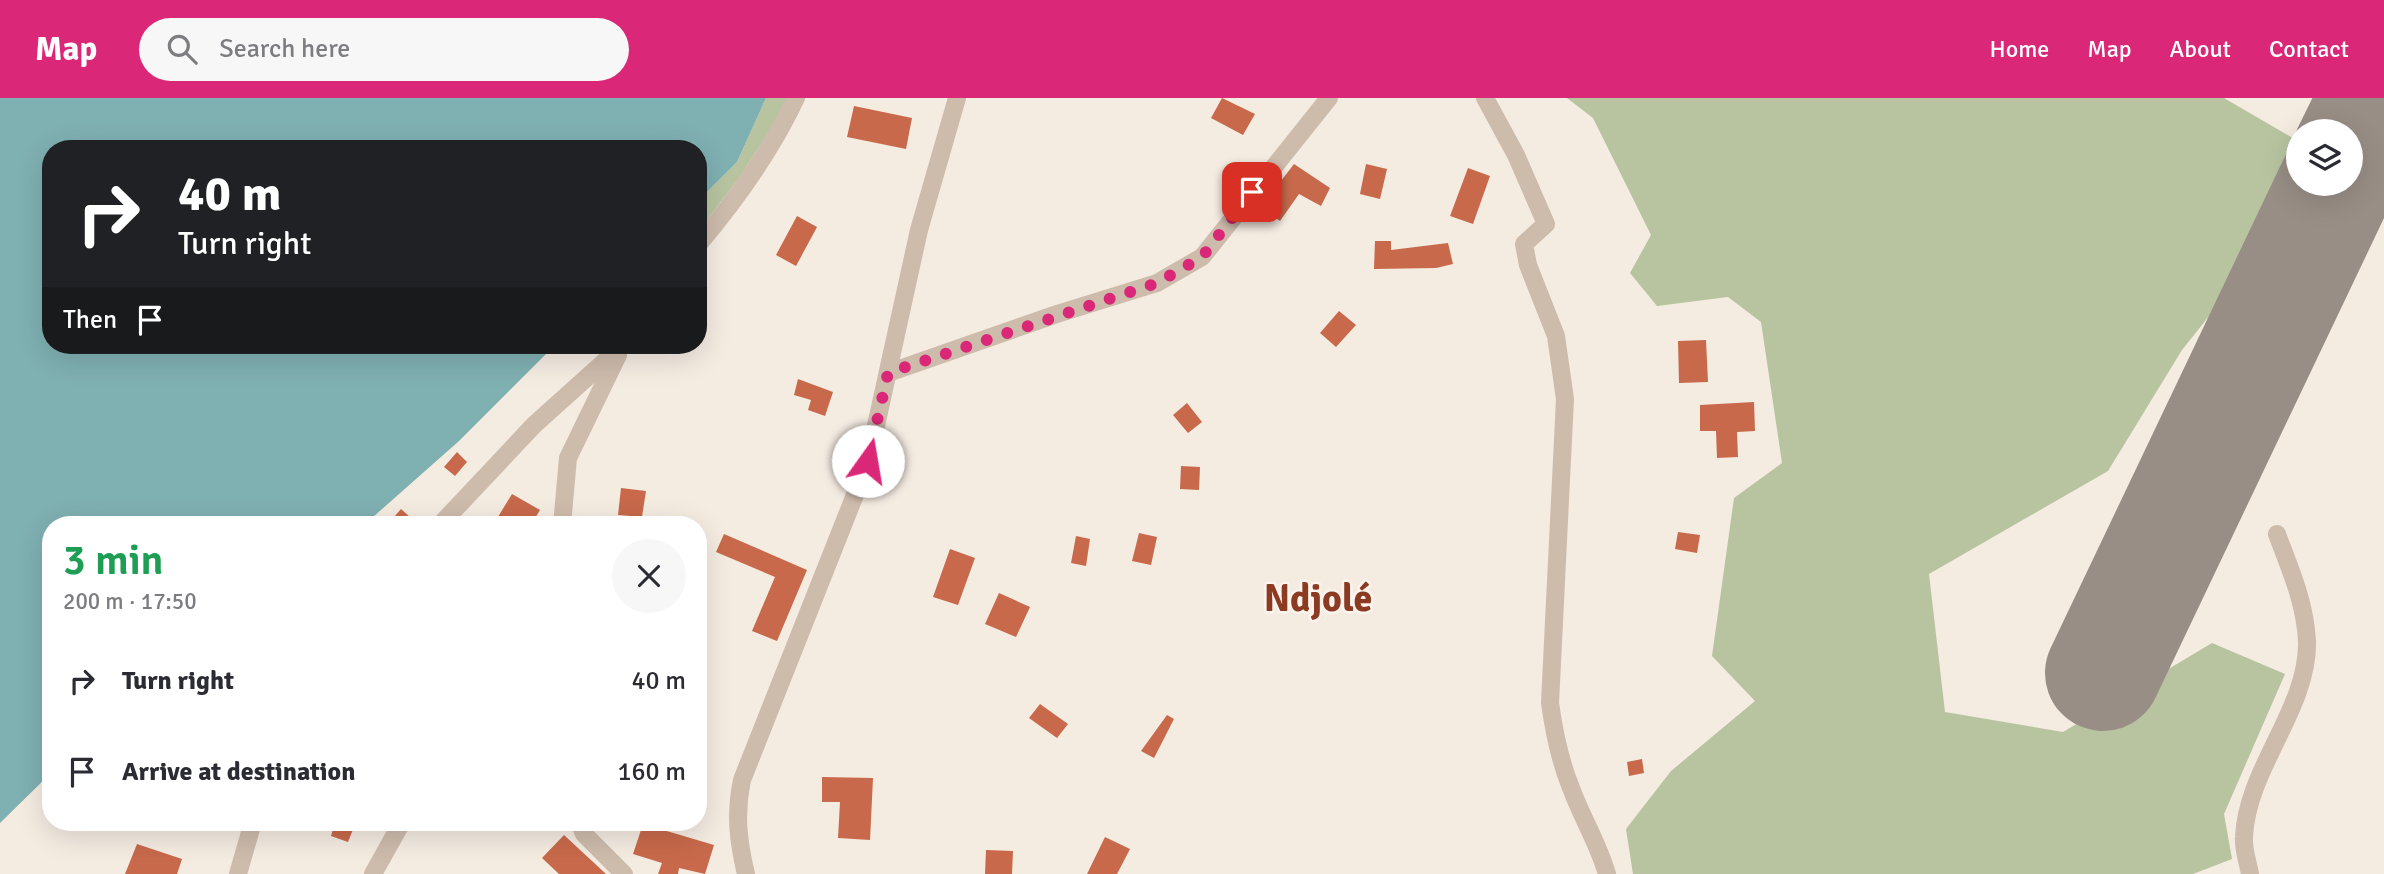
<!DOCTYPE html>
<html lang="en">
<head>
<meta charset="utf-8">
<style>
  :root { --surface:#fff; --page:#f7f7f7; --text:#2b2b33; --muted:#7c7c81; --accent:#db2777 }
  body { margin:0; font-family:Signika,sans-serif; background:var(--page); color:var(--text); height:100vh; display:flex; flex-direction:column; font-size:26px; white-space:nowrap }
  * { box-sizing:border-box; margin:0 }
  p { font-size:23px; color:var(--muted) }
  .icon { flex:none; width:38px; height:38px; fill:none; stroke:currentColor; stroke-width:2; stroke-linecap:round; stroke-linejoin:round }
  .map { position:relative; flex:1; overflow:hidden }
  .sheet { position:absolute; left:42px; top:418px; width:665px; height:315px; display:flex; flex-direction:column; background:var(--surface); border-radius:28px; box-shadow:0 7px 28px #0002 }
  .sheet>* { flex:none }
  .banner { position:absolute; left:42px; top:42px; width:665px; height:214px; border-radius:28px; box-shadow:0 7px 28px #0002; background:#202124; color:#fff; overflow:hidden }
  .controls { position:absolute; left:2286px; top:21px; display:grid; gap:14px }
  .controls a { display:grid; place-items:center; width:77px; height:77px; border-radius:50%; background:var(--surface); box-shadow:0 7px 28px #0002; font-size:35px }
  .pin { position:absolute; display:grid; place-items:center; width:60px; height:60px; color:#fff; margin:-30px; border-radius:14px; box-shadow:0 4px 10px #0006 }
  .me { position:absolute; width:77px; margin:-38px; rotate:13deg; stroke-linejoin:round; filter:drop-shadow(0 0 5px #0008) }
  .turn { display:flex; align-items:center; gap:24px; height:147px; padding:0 21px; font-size:32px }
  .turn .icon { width:91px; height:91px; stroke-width:2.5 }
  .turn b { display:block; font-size:49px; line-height:60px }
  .then { display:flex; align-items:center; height:66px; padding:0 21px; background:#0003; gap:14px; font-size:26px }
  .round { display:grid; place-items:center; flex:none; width:74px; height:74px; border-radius:37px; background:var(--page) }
  .head { display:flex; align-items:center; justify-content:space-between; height:119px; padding:0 21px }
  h1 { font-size:42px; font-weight:600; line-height:52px; color:#1e9e55 }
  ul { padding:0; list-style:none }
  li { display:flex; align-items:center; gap:21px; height:91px; padding:0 21px }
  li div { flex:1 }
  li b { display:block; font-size:26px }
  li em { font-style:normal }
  header { display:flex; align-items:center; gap:42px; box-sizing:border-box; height:98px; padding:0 35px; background:var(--accent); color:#fff }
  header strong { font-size:33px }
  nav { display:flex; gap:38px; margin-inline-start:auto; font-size:24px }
  .search { width:490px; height:63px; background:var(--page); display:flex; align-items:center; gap:18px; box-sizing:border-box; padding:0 24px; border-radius:38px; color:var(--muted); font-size:26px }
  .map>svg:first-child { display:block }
  .green { fill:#b8c4a0 }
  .water { fill:#7fb0b2 }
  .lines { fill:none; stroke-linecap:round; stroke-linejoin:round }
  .runway { stroke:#988e86; stroke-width:116 }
  .building { fill:#c8694b }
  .minor { stroke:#cdbbac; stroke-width:18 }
  .tertiary { stroke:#cdbbac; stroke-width:18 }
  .route { stroke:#db2777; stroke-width:12; stroke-dasharray:0 21.6 }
  .labels { text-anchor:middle; stroke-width:5; stroke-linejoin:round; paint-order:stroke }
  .town-label { font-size:38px; font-weight:bold; fill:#8c3b22; stroke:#fbf5ee }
</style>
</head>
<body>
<header>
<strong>Map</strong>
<div class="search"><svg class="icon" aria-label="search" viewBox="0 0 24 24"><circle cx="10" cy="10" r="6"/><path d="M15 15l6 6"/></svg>Search here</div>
<nav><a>Home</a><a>Map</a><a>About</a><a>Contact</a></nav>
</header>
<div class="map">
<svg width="2384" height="776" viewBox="0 0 2384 776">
  <rect width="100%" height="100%" fill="#f4ebe1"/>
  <path class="green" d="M766,0H791L739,80L698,134V103L737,64Z
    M1567,0H2224L2298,43V86H2302L2296,109L2182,252L2108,373L1929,476L1945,614L2063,634L2212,545L2285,576L2224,716L2232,761L2193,776H1633L1626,731L1671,673L1755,603L1712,558L1734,400L1782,365L1761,224L1728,199L1657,208L1630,175L1651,137L1593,20Z"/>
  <path class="water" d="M0,0H766L737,64L698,103V51H51V247H555L459,343L364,427H51V675L0,725Z"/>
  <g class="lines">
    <path class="runway" d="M2350,55L2377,0
      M2103,575L2336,86"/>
  </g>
  <path class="building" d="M1222,0L1255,16L1243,37L1211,20Z
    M854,8L912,20L906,51L847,39Z
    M1294,66L1330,90L1321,108L1299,96L1280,123L1261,109Z
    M1366,66L1387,71L1380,101L1360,96Z
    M1468,70L1490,78L1473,126L1450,118Z
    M797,118L817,129L796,168L776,157Z
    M1375,143H1391V152L1448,145L1453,166L1436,170L1374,171Z
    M1339,213L1356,227L1336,249L1320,235Z
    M1706,242L1708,284L1679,285L1678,243Z
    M798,281L833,294L825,318L808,312L811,302L794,297Z
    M1754,304L1755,333L1737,334L1738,359L1717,360L1716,333H1700V307Z
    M1187,305L1202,324L1188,335L1173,317Z
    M457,354L467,364L455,378L444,369Z
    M1181,368L1200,369L1199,392L1180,391Z
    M621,390L646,393L642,419L618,417Z
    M512,396L540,412L531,427H493Z
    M401,411L419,427H387Z
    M1678,434L1700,437L1697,455L1675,451Z
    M1139,435L1157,439L1151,467L1132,463Z
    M724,436L807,472L777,543L752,533L775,479L716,454Z
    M1076,438L1090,441L1086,468L1071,465Z
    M950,451L975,460L958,507L933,499Z
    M999,495L1030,509L1016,539L985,526Z
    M1040,606L1068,626L1057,640L1029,620Z
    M1167,617L1174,621L1154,660L1141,653Z
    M1642,661L1644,675L1629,678L1627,664Z
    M822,679L873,680L870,742L838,740L840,704H822Z
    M335,724H356L348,744L331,738Z
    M643,726L714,747L705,776L679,770L678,776H658L662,765L633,756Z
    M564,737L606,776H559L542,760Z
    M1105,739L1130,751L1117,776H1087Z
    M137,746L182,761L177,776H125Z
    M986,752L1013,753L1012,776H985Z"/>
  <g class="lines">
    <path class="minor" d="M1485,0L1516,57L1546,126L1524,146L1528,167L1556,238L1565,301L1550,605C1554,634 1560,663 1571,690C1582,720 1598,745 1607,776
      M698,147C736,102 771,53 796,0
      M888,275L1057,216L1157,185L1202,159L1329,0
      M440,427L534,327L623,247
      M562,427L568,360L618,257
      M579,724L584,736L624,776
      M238,776L253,724
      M373,776L402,724
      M2250,776C2248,765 2243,751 2244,739C2247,670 2309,610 2307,543C2305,504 2290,471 2277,436"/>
    <path class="tertiary" d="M746,776C738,743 735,715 742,682L868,364L919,132L957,0"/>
  </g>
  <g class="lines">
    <path class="route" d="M868,363L888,275L1157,185L1202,159L1252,94"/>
  </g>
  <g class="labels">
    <g class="town-label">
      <text x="1318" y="513">Ndjolé</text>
    </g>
  </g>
</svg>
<div class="controls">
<a><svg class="icon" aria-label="layers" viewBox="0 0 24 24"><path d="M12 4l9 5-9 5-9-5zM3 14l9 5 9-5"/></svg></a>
</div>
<div class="pin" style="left:1252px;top:94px;background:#d93025"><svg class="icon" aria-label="arrive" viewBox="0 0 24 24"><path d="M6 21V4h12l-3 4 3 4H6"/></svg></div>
<svg class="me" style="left:868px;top:363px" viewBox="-20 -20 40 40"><circle r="19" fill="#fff"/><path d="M0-13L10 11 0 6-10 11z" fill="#db2777"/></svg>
<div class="banner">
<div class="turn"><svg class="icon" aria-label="right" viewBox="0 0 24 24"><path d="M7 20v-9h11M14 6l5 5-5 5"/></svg><div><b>40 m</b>Turn right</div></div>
<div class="then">Then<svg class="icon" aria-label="arrive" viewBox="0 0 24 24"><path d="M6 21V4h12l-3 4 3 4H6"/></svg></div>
</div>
<section class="sheet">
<div class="head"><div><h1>3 min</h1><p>200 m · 17:50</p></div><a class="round"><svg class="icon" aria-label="close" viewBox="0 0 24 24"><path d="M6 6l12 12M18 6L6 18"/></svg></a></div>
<ul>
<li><svg class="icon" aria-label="right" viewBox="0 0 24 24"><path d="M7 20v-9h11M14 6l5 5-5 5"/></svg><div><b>Turn right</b></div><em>40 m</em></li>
<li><svg class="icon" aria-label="arrive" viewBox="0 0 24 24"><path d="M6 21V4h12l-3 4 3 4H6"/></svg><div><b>Arrive at destination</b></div><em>160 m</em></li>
</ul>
</section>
</div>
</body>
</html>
